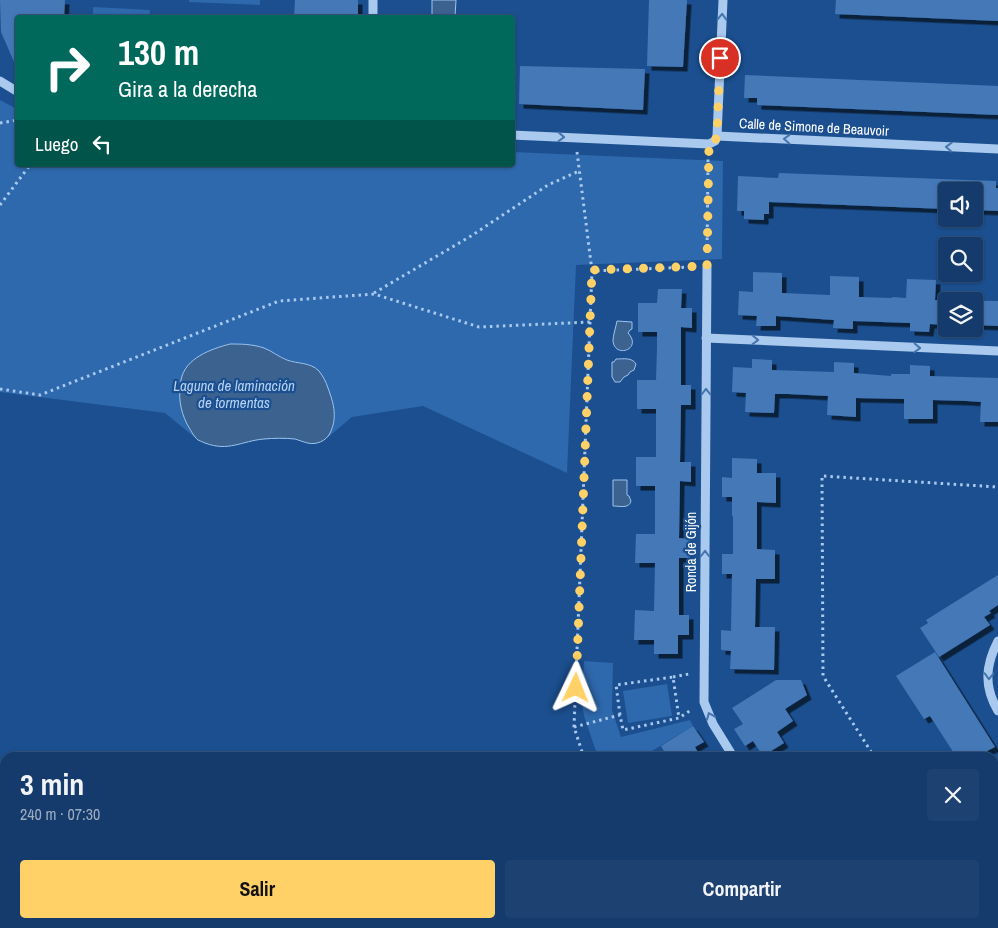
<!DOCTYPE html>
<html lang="es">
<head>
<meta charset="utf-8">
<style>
  :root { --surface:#143b6b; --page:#1d4271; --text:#f1f3f6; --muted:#9dadc1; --line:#33557e; --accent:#ffd166 }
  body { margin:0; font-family:"Archivo Narrow",sans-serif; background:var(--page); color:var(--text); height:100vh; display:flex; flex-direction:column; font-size:19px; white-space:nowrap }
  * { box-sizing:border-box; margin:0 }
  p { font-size:16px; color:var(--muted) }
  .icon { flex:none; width:28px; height:28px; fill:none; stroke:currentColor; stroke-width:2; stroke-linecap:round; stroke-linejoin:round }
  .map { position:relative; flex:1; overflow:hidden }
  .details { position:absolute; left:0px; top:752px; width:999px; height:176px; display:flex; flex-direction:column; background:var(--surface); border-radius:15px 15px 0 0; box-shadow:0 1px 4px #0004,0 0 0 1px var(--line) }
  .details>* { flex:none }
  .banner { position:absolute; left:15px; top:15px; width:500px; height:152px; border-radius:5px; box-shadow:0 1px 4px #0004,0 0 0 1px var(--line); background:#00695c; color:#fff; overflow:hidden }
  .controls { position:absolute; left:938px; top:182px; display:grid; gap:10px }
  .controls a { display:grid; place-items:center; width:45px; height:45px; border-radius:5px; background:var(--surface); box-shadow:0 1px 4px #0004,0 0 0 1px var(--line); font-size:25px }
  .pin { position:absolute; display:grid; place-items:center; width:42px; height:42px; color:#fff; margin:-21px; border:2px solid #fff; border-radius:50%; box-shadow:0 1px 5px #0007 }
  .me { position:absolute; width:55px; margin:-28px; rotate:2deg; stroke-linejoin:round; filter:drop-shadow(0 0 4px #0008) }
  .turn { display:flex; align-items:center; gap:18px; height:105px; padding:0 20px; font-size:22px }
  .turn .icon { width:65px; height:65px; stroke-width:2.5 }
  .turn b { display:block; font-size:35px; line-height:42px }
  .then { display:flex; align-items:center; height:48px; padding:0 20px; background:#0003; gap:10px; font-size:19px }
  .round { display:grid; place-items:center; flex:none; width:52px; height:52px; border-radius:5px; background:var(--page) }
  .headline { display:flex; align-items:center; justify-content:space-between; height:85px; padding:0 20px }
  h1 { font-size:30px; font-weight:700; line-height:38px }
  .primary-button { display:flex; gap:10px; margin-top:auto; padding:10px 20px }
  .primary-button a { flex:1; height:58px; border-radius:5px; background:var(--accent); color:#111; font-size:20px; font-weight:700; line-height:58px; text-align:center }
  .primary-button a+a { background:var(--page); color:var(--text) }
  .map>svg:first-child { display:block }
  .green { fill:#2e69ad }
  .water { fill:#3c6290; stroke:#9cc4f0 }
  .building { fill:#4478b7; filter:url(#shadow) }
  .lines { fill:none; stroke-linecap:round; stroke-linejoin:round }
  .path { stroke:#a9c9ee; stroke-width:3; stroke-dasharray:2.5 4; stroke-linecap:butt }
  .minor { stroke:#a9c9ee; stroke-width:9 }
  .oneway { stroke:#4674ac }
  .route { stroke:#ffd166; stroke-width:9; stroke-dasharray:0 16.2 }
  .labels { text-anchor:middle; stroke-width:4.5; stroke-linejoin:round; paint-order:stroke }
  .street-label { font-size:14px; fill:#fff; stroke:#1b4f8f }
  .water-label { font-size:15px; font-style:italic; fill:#b5d3f5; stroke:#1b4f8f }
</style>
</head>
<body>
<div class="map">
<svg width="998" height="928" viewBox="0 0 998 928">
  <defs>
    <filter id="shadow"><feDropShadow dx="4.5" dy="4.5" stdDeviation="0" flood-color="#0009"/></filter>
  </defs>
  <rect width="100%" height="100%" fill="#1b4f8f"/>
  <path class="green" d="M189,0H260V5L189,2Z
    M93,7L150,10L149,17H93Z
    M0,100L17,109L18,165H512L513,152L723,161L722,259L576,265L567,473L423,406L352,417L326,439L332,428L310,365L288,360L264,348L190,430L198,440L165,413L0,392Z
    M584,661L613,663L612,710L621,737L690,720L693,726L642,757H598L584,716L581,698Z
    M667,684L672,716L628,723L623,691Z
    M661,924H817L820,928H659Z"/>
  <path class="water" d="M432,0H456L455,17H432Z
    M617,321L632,322V329L630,330L628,333C643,349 615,359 613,341C613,335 616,327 617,321Z
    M230,344C241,344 252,344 264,348C272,351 279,357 287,360C298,364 310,362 319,371C323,376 326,382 328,388C334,404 338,419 329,435C326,439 322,442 317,443C309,445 302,441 295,439C285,438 274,438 264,439C241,441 229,452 205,443C203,442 200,441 198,440C194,437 190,429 187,424C180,410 178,396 181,380C185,358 211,349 230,344Z
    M616,359C623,359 632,357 636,364L634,370L630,372L628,375L624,377L620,382H615L612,377V362H614Z
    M613,480H627V495L629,496L631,501C629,509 620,506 613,506Z"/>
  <path class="building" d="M0,0H65L64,18H18V71L1,32Z
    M295,0H358V18H294Z
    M649,0H687L683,67L647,66Z
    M836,0H998V21L835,14Z
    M520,66L645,69L643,110L519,104Z
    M745,75L998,86V115L757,105V98H744Z
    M779,173L996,181V188H998V211L974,210V191H946V209L769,202V214H764V220L744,219V211H737L738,176L778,178Z
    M753,272L782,273V293L830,295V276L859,277V297L892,298V297L906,298L907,279L936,280L935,300L998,301V326L974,325V301H946V325L930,324L929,332L910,331V323L853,321V329L833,328L834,320L776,316V326H756L757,316L738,315L739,291L753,292Z
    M658,289H682L681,308H692V328L681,327V385H691V405H681L680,462H691V482L680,481L679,538L690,539V558H679V615H689V635H678V654H654V640H634L635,610L654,611L655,563H635L636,534H655V486H636V457H656V409H637V380H656L657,347V332H638V303H657Z
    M752,359L772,360V370L834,372V362L854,363V373L891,376V374H910V365L930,366V376L998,378V422H980L981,402L967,401L933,400V419H904V399L856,398V417L827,415L828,396L788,394H775L774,413L745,412L746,393L732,392L733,367L752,368Z
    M732,458L757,459V473H776V503L757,502V549L775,550V579H756L755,627H775L774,670L730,669L731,651L721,650V630L731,631L732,574H722V554H733V516H732V497H722V477L732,478Z
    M998,575V605L989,611L991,613L984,617L990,625L939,657L920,628L928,623L926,620Z
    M935,652L995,747L987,751L991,758H957L930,716L924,719L896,676Z
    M776,680H801L807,695L785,709L793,721L777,732L784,743L763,756L753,741L745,746L734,729L743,724L732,708Z
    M693,726L704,742L695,747L701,758H668L661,746Z"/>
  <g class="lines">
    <path class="path" d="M0,123L18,120
      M577,152L592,271
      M0,205L30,165
      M707,253L708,159
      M374,293L471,236L548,185L579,171
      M0,389L40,395L279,301L374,294L479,327L590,322
      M673,677L689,674
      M620,715L616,685L673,677L679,718
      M574,727L620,715L623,730L679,718L691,710
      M584,758L574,727L592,271L692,267
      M875,758L823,676L822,476L998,487
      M53,924L75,928
      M680,924L686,928
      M980,924L983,928
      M0,925L19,928
      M692,928L699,924"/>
    <path class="minor" d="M373,18V0
      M0,81L18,92
      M512,135L709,144L715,141L717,136
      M717,136L998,149
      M717,136L723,0
      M707,266L704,702L713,724L734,758
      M706,338L998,351
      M998,641C985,666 984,687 998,711
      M0,896L5,897
      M0,906L5,907
      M149,924L176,928
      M841,924L843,928"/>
  </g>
  <defs><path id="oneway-chevron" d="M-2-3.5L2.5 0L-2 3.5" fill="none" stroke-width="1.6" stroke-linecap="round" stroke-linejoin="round" transform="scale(1.25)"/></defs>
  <g class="oneway">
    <use href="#oneway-chevron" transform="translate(722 17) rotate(-88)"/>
    <use href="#oneway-chevron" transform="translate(561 137) rotate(2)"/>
    <use href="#oneway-chevron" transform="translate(787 139) rotate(-177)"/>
    <use href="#oneway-chevron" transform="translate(949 147) rotate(-177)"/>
    <use href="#oneway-chevron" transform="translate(755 340) rotate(2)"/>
    <use href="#oneway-chevron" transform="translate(917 348) rotate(2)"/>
    <use href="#oneway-chevron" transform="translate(706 392) rotate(-90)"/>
    <use href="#oneway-chevron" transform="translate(705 554) rotate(-90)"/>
    <use href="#oneway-chevron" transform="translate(989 676) rotate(91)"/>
    <use href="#oneway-chevron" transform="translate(710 716) rotate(-112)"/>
  </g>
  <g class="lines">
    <path class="route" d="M576,688L592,270L707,266L709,144L715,141L717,136L720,58"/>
  </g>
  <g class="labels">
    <g class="street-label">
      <text transform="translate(814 127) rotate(3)" y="5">Calle de Simone de Beauvoir</text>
      <text transform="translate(691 552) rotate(-90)" y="5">Ronda de Gijón</text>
    </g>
    <g class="water-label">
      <text x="234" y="391">Laguna de laminación<tspan x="234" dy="17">de tormentas</tspan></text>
    </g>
  </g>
</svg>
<div class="controls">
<a><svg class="icon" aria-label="sound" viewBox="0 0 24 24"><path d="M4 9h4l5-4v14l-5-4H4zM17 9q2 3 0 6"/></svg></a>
<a><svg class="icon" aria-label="search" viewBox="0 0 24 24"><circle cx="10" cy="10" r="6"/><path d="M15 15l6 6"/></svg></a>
<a><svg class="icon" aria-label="layers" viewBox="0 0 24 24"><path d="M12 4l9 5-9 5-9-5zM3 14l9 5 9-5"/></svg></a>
</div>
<div class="pin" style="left:720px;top:58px;background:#d93025"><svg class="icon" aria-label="arrive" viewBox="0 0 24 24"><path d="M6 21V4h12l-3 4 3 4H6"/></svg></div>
<svg class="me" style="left:576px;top:688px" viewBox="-20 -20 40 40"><path d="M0-17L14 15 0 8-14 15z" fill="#ffd166" stroke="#fff" stroke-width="4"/></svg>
<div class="banner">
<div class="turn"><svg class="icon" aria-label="right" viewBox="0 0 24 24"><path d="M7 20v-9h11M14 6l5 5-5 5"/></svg><div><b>130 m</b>Gira a la derecha</div></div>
<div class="then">Luego<svg class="icon" aria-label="left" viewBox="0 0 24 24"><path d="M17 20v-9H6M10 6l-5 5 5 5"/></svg></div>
</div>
<section class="details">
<div class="headline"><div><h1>3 min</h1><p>240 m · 07:30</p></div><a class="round"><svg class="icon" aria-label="close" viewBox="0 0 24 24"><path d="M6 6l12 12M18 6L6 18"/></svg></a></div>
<div class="primary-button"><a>Salir</a><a>Compartir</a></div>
</section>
</div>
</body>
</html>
